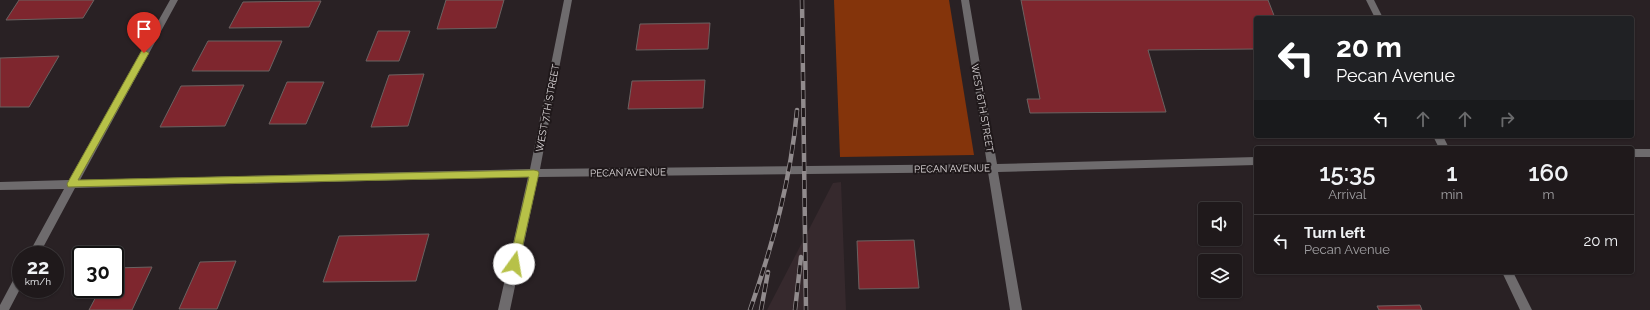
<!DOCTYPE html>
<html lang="en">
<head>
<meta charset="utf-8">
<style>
  :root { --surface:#1f191b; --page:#272224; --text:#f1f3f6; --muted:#a1a0a3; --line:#3c383a }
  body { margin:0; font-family:Raleway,sans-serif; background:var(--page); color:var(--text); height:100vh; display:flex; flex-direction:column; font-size:15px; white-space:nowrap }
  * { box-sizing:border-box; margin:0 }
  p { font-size:13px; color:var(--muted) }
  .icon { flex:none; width:22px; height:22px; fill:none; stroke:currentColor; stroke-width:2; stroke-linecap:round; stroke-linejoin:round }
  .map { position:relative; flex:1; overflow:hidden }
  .sheet { position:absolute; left:1254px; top:146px; width:380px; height:128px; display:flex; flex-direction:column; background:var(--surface); border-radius:4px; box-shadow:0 1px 3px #0004,0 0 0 1px var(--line) }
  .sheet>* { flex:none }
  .top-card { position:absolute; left:1254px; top:16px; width:380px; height:122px; border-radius:4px; box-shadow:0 1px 3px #0004,0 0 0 1px var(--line); background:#202124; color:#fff; overflow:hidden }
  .buttons { position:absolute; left:1198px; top:202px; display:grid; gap:8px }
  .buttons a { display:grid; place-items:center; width:44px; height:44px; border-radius:4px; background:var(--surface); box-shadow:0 1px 3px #0004,0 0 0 1px var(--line); font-size:20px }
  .speed { position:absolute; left:12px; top:246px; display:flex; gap:8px; font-size:20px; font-weight:700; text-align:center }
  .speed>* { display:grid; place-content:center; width:52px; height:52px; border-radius:50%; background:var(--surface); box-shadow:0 1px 3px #0004,0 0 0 1px var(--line); line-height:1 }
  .speed small { font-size:10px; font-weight:400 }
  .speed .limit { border:2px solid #111; border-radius:6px; background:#fff; color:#111 }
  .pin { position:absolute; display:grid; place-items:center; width:34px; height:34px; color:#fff; margin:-41px -17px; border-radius:50% 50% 50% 0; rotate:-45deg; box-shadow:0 0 4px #0007 }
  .pin .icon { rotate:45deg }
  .me { position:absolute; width:44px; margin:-22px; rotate:13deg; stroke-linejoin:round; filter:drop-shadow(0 0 3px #0008) }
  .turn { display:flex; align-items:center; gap:14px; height:84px; padding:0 16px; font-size:18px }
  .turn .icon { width:52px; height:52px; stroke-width:2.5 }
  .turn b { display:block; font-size:28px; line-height:34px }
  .lanes { display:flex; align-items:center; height:38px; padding:0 16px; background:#0003; justify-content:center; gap:20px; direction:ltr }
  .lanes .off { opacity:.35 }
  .eta { display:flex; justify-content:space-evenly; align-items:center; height:68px; text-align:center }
  .eta b { font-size:24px; font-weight:600; line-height:28px }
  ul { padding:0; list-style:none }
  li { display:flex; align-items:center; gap:12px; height:52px; padding:0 16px; border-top:1px solid var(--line) }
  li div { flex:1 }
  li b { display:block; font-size:15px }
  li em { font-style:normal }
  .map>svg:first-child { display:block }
  .built { fill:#36292d }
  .forest { fill:#84340b }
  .building { fill:#7e262e; stroke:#6b6261 }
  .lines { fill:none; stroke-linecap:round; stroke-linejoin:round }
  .minor { fill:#6e6b6d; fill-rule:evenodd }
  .rail-casing { stroke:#918b8d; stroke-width:4.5 }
  .rail { stroke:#1f181a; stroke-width:3; stroke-dasharray:9; stroke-linecap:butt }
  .route { fill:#b7c148; stroke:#777d2f }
  .labels { text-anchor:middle; stroke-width:4; stroke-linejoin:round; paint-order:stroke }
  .street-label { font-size:10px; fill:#dfdadc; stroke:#1f181a }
</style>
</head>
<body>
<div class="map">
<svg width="1650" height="310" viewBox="0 0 1650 310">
  <rect width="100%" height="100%" fill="#292124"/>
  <path class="built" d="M841,182L846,310H767L833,183Z"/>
  <path class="forest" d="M834,0H949L974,155L840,157Z"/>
  <path class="building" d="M19,0H94L83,18L6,20Z
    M446,0H504L496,28L437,29Z
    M1021,0H1268L1275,18H1256V49L1148,50L1166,112L1030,113L1027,99H1040Z
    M321,1L309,27L229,28L243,2Z
    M710,23L708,49L636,50L640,24Z
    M378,31H410L399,61H366Z
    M208,41H282L269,71H192Z
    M59,56L29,107H0V58Z
    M424,74L408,126L371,127L389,75Z
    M705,80L703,108L628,109L632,81Z
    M287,82H324L306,124H269Z
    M244,85L225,126L160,127L181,86Z
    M429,234L416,281L323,282L339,236Z
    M914,240L919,288L859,289L857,241Z
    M236,261L217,309H179L200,262Z
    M152,267L132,310H89L100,289H115V268Z
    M1420,305L1422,310H1379L1377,306Z"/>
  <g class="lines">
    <path class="minor" d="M170,0H178L80,180L530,169L564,0H572L540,169L987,164L961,0H969L997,164L1256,157V165L998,172L1022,310H1010L988,172L538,177L510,310H498L528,177L75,188L39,255H28L64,189L0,190V182L69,180Z
      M1366,0H1374L1383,18H1375Z
      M1433,136H1443L1449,148H1439Z
      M1632,149H1650V157H1632Z
      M21,271V287L9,310H0V305L17,273Z
      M1502,272H1513L1532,310H1520Z"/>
    <g class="rail-casing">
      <path id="rail" d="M802,0L806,310
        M750,310C773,244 791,179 797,110
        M761,310L768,272
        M795,310L801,257"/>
    </g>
    <use href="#rail" class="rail"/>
  </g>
  <path class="route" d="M142,50H144L149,53L78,180L534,170L538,171L539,173L518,267L514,269L511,267L509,264L529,177L68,187L67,184L68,182Z"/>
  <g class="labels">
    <g class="street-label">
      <text transform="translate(547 108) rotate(-79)" y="4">WEST 7TH STREET</text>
      <text transform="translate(983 108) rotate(80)" y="4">WEST 6TH STREET</text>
      <text transform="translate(952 168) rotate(-1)" y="4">PECAN AVENUE</text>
      <text transform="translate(628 172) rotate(-1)" y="4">PECAN AVENUE</text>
    </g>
  </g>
</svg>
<div class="buttons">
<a><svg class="icon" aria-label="sound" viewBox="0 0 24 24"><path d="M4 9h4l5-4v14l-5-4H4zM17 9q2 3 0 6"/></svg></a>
<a><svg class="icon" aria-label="layers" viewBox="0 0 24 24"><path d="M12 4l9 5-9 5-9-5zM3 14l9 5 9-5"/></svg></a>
</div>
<div class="speed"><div>22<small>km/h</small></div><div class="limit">30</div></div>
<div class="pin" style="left:144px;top:53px;background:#d93025"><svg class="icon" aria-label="arrive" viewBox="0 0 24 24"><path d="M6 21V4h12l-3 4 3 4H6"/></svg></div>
<svg class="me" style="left:514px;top:264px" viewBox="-20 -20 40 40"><circle r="19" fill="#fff"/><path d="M0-13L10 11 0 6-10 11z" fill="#b7c148"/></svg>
<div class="top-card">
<div class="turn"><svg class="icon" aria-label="left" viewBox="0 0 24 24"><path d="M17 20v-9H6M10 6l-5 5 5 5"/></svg><div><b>20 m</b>Pecan Avenue</div></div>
<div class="lanes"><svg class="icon" aria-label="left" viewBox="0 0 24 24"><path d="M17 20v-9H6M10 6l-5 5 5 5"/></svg><svg class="icon off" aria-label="ahead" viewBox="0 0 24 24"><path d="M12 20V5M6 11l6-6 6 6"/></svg><svg class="icon off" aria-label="ahead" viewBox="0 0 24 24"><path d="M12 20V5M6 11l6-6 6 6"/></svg><svg class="icon off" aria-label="right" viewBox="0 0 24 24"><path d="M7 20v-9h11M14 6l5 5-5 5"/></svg></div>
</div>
<section class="sheet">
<div class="eta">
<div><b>15:35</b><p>Arrival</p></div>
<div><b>1</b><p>min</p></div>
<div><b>160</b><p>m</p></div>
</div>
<ul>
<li><svg class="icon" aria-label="left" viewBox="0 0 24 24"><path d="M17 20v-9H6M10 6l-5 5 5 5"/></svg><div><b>Turn left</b><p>Pecan Avenue</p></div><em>20 m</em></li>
</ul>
</section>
</div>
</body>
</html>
